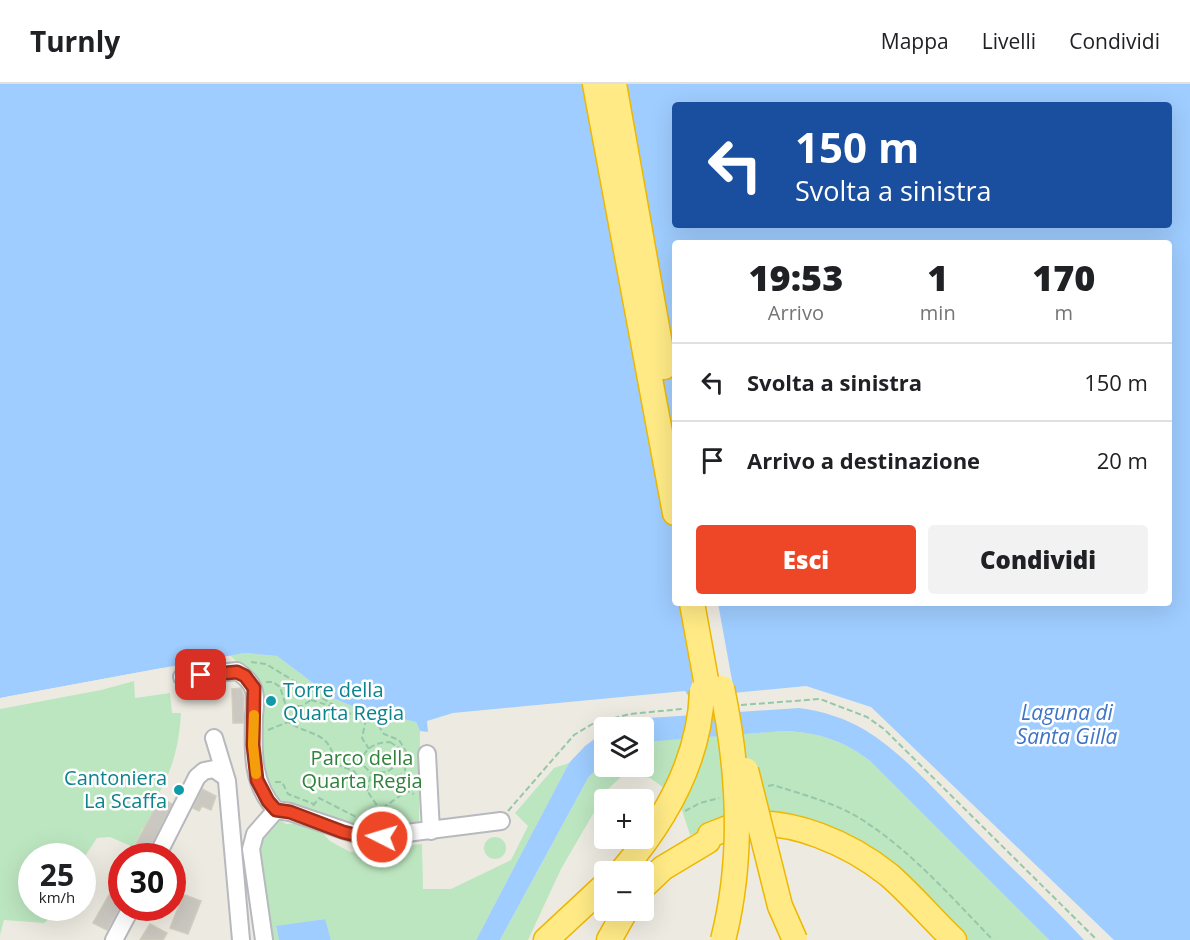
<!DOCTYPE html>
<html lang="it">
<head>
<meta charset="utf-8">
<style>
  :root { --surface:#fff; --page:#f2f2f2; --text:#202124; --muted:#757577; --line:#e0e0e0; --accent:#ed4727 }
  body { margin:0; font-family:"Open Sans",sans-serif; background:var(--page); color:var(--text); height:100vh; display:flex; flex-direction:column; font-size:22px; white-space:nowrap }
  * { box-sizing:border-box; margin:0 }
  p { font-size:20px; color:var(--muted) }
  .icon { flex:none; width:33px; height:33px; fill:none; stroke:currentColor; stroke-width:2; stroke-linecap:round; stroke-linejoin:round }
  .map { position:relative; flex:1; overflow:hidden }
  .side { position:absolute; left:672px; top:156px; width:500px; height:366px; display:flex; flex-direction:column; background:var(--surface); border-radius:6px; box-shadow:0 6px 24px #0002 }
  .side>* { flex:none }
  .banner { position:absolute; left:672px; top:18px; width:500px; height:126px; border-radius:6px; box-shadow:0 6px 24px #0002; background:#1a4fa0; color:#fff; overflow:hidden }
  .controls { position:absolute; left:594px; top:633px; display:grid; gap:12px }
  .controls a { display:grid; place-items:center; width:60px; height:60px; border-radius:6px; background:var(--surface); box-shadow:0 6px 24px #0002; font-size:30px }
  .speed { position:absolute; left:18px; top:759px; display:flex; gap:12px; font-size:30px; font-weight:700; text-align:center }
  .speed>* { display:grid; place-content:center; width:78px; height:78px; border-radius:50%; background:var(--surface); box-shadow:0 6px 24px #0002; line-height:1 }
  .speed small { font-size:15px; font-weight:400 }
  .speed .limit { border:9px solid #d22; background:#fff; color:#111 }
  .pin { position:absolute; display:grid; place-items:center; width:51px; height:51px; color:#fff; margin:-26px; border-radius:12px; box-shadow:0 3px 9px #0006 }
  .me { position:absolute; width:66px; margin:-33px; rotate:275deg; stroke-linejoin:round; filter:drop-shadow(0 0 4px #0008) }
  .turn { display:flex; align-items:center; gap:21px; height:126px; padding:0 24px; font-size:27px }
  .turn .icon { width:78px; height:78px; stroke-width:2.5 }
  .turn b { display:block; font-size:42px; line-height:51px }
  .eta { display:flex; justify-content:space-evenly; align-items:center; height:102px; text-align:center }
  .eta b { font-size:36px; font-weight:800; line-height:42px }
  .action { display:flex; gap:12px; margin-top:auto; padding:12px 24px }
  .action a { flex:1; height:69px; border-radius:6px; background:var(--accent); color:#fff; font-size:24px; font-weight:800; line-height:69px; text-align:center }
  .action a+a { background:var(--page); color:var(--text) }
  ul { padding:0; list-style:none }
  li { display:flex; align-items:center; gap:18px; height:78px; padding:0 24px; border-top:2px solid var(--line) }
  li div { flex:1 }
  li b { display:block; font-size:22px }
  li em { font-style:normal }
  header { display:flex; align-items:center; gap:36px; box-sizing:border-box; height:84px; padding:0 30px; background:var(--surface); border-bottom:2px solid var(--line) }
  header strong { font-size:28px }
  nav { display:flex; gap:33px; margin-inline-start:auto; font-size:21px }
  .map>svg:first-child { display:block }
  .green { fill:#bce6c0 }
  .water { fill:#9fcdff; fill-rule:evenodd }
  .pier { fill:#edebe1 }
  .building { fill:#cac8c0; stroke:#d2cebf; stroke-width:1.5 }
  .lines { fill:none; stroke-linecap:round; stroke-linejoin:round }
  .minor-casing { stroke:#b7b9be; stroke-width:20 }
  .highway-casing { stroke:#eeb700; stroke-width:27 }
  .path { stroke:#95c7a8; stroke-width:2; stroke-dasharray:6 3; stroke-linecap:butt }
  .minor { stroke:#fff; stroke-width:16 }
  .highway { stroke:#ffea86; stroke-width:24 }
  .highway-bridge-casing { stroke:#eeb700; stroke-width:27; stroke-linecap:butt }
  .highway-bridge { stroke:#ffea86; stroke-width:24 }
  .route-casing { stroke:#9a2e19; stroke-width:15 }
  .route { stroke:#ed4727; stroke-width:10 }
  .slow { stroke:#f59e0b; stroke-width:10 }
  .culture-dot { fill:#0f9aa8; stroke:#fff; stroke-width:2 }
  .labels { text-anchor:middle; stroke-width:5; stroke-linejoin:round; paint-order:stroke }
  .culture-label { font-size:20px; fill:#0d838f; stroke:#fff; text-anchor:start }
  .park-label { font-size:20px; fill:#31823c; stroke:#fff }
  .water-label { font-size:21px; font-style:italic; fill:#3f75c5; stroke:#fff }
</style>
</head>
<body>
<header>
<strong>Turnly</strong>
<nav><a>Mappa</a><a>Livelli</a><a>Condividi</a></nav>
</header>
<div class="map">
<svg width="1190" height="856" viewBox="0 0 1190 856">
  <rect width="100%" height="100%" fill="#edebe1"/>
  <path class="green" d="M244,569L277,572L333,614L359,625L416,638L420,647L419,740L354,745L279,715L260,691L256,653L241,582L230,571Z
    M134,597L135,614L170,609L172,629H181C179,661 173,685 157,713L161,714L153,730L164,736L157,751L143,744L133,763L110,753L97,754L83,775L82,772H32V824H54L51,833L44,839L4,836L0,851V625L101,606Z
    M783,647C817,648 842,656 869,676L1049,856H965L891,783L744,732L690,751L678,714L650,694L624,690L607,706L561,785L528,856H500L588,694L602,678L604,677V682H644V658L648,657Z
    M569,679L476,856H331L324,835L276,843L279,856H270L257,758L278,735L286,740L302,739L316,742L330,757L350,768L422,760L423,805H451L511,776L528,742L515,729L554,684Z
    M484 764a11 11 0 1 1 22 0a11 11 0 1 1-22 0Z"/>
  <path class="water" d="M0,0H1190V856H1114L871,623L806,602L733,609L714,608L689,613L685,607L453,629L427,637L428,648L420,647L416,638L359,625L333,614L277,572L244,569L0,614ZM675,21H1168V141H675ZM675,159H1168V519H675Z
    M799,624C822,627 845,634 865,646C906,671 945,717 980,752C1014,787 1051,820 1084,856H1049L869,676C842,656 817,648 783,647L644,658V644H612L634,635Z
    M604,648V677L588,694L500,856H476L569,679L585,662Z
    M325,835L331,856H279L276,842Z"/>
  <path class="pier" d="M684,519H718L733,602L692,609L693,578Z
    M162,584L160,587L0,617V614Z"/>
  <path class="building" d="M241,604L244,614L243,639H233L232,605Z
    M202,705L216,712L211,726L202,722L199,727L193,724Z
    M161,714L172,720L146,772H129Z
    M122,788V819L107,846L93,839Z
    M177,808L201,817L188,850L170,844L180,819L174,817Z
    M150,840L167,849L163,856H140Z"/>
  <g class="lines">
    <g class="minor-casing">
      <path id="minor" d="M182,593L237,587C243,591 250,596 253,604C256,611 255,624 254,632C253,666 251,700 276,726L255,750L251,765L264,856
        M214,654L227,697L241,856
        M427,670L431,747
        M276,726L290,728L367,754L501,737
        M157,772L197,693L204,687L214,685L224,692
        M114,856L131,824"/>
    </g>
    <g class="highway-casing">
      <path id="highway" d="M595,0L675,429
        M614,0L664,283
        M692,519L708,607
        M644,802L663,784L708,757L710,751C719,748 730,742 740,741C791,733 850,760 889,791C912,811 932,835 954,856
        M546,856L604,802
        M609,856L626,826"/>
    </g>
    <path class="path" d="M251,578L266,580L345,628L376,638L384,650L399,656L407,669L404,694L407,707
      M266,598H273L280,603L286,622
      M311,616L334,623
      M741,621L820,615L867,633L884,645L1097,856
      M366,635L362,654L369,665
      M287,638L286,622H302L311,616L303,602
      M268,646L288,638C311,653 330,646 335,680L354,687L380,726L381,738
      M390,658L401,665V678L387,688L371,689L362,680C362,664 377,658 390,658Z
      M370,696L389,695L405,689
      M275,698H282L288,710L314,720
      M768,702L773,701C804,711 840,720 867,739C914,770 954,816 993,856
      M367,707L371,689
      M313,722L319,714L360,735L377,728L407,707L414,710
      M508,727L574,651L594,639L630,630L682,625
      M685,727L700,719L719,714"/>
    <use href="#minor" class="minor"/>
    <use href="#highway" class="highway"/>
    <g class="highway-bridge-casing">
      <path id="highway-bridge" d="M722,604C739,686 744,774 723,856
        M746,686L780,822L795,856
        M621,788C665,737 700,676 702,607"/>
    </g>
    <use href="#highway-bridge" class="highway-bridge"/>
  </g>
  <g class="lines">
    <g class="route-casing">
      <path id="route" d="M201,591L237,588L245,592L254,604L253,661L257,696L268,717L276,726L290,728L343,748L367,754L382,753"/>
    </g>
    <use href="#route" class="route"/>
    <path class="slow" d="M254,631L253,661L256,690"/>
  </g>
  <g class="culture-dot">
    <circle cx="271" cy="617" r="6"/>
    <circle cx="179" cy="706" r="6"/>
  </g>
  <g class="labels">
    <g class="culture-label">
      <text x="283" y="613">Torre della<tspan x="283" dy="23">Quarta Regia</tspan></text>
      <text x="167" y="701" text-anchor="end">Cantoniera<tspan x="167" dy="23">La Scaffa</tspan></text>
    </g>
    <g class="park-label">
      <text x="362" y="681">Parco della<tspan x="362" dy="23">Quarta Regia</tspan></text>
    </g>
    <g class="water-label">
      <text x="1067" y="636">Laguna di<tspan x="1067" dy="24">Santa Gilla</tspan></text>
    </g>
  </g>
</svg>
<div class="controls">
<a><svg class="icon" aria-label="layers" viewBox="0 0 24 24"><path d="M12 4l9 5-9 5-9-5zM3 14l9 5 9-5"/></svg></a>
<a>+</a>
<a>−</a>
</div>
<div class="speed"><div>25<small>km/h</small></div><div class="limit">30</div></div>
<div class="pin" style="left:201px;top:591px;background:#d93025"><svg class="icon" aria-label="arrive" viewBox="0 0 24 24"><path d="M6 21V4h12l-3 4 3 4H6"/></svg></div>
<svg class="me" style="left:382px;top:753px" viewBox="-20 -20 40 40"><circle r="17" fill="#ed4727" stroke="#fff" stroke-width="3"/><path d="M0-11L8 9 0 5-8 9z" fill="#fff"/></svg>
<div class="banner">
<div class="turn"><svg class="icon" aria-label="left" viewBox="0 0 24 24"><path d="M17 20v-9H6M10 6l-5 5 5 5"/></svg><div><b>150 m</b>Svolta a sinistra</div></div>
</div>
<section class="side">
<div class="eta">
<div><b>19:53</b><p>Arrivo</p></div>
<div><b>1</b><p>min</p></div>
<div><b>170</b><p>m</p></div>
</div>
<ul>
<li><svg class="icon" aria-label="left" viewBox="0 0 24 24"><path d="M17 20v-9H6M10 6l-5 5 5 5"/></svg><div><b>Svolta a sinistra</b></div><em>150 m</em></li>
<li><svg class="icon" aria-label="arrive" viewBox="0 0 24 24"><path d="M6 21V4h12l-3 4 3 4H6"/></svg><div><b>Arrivo a destinazione</b></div><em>20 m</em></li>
</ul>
<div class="action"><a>Esci</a><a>Condividi</a></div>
</section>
</div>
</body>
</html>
